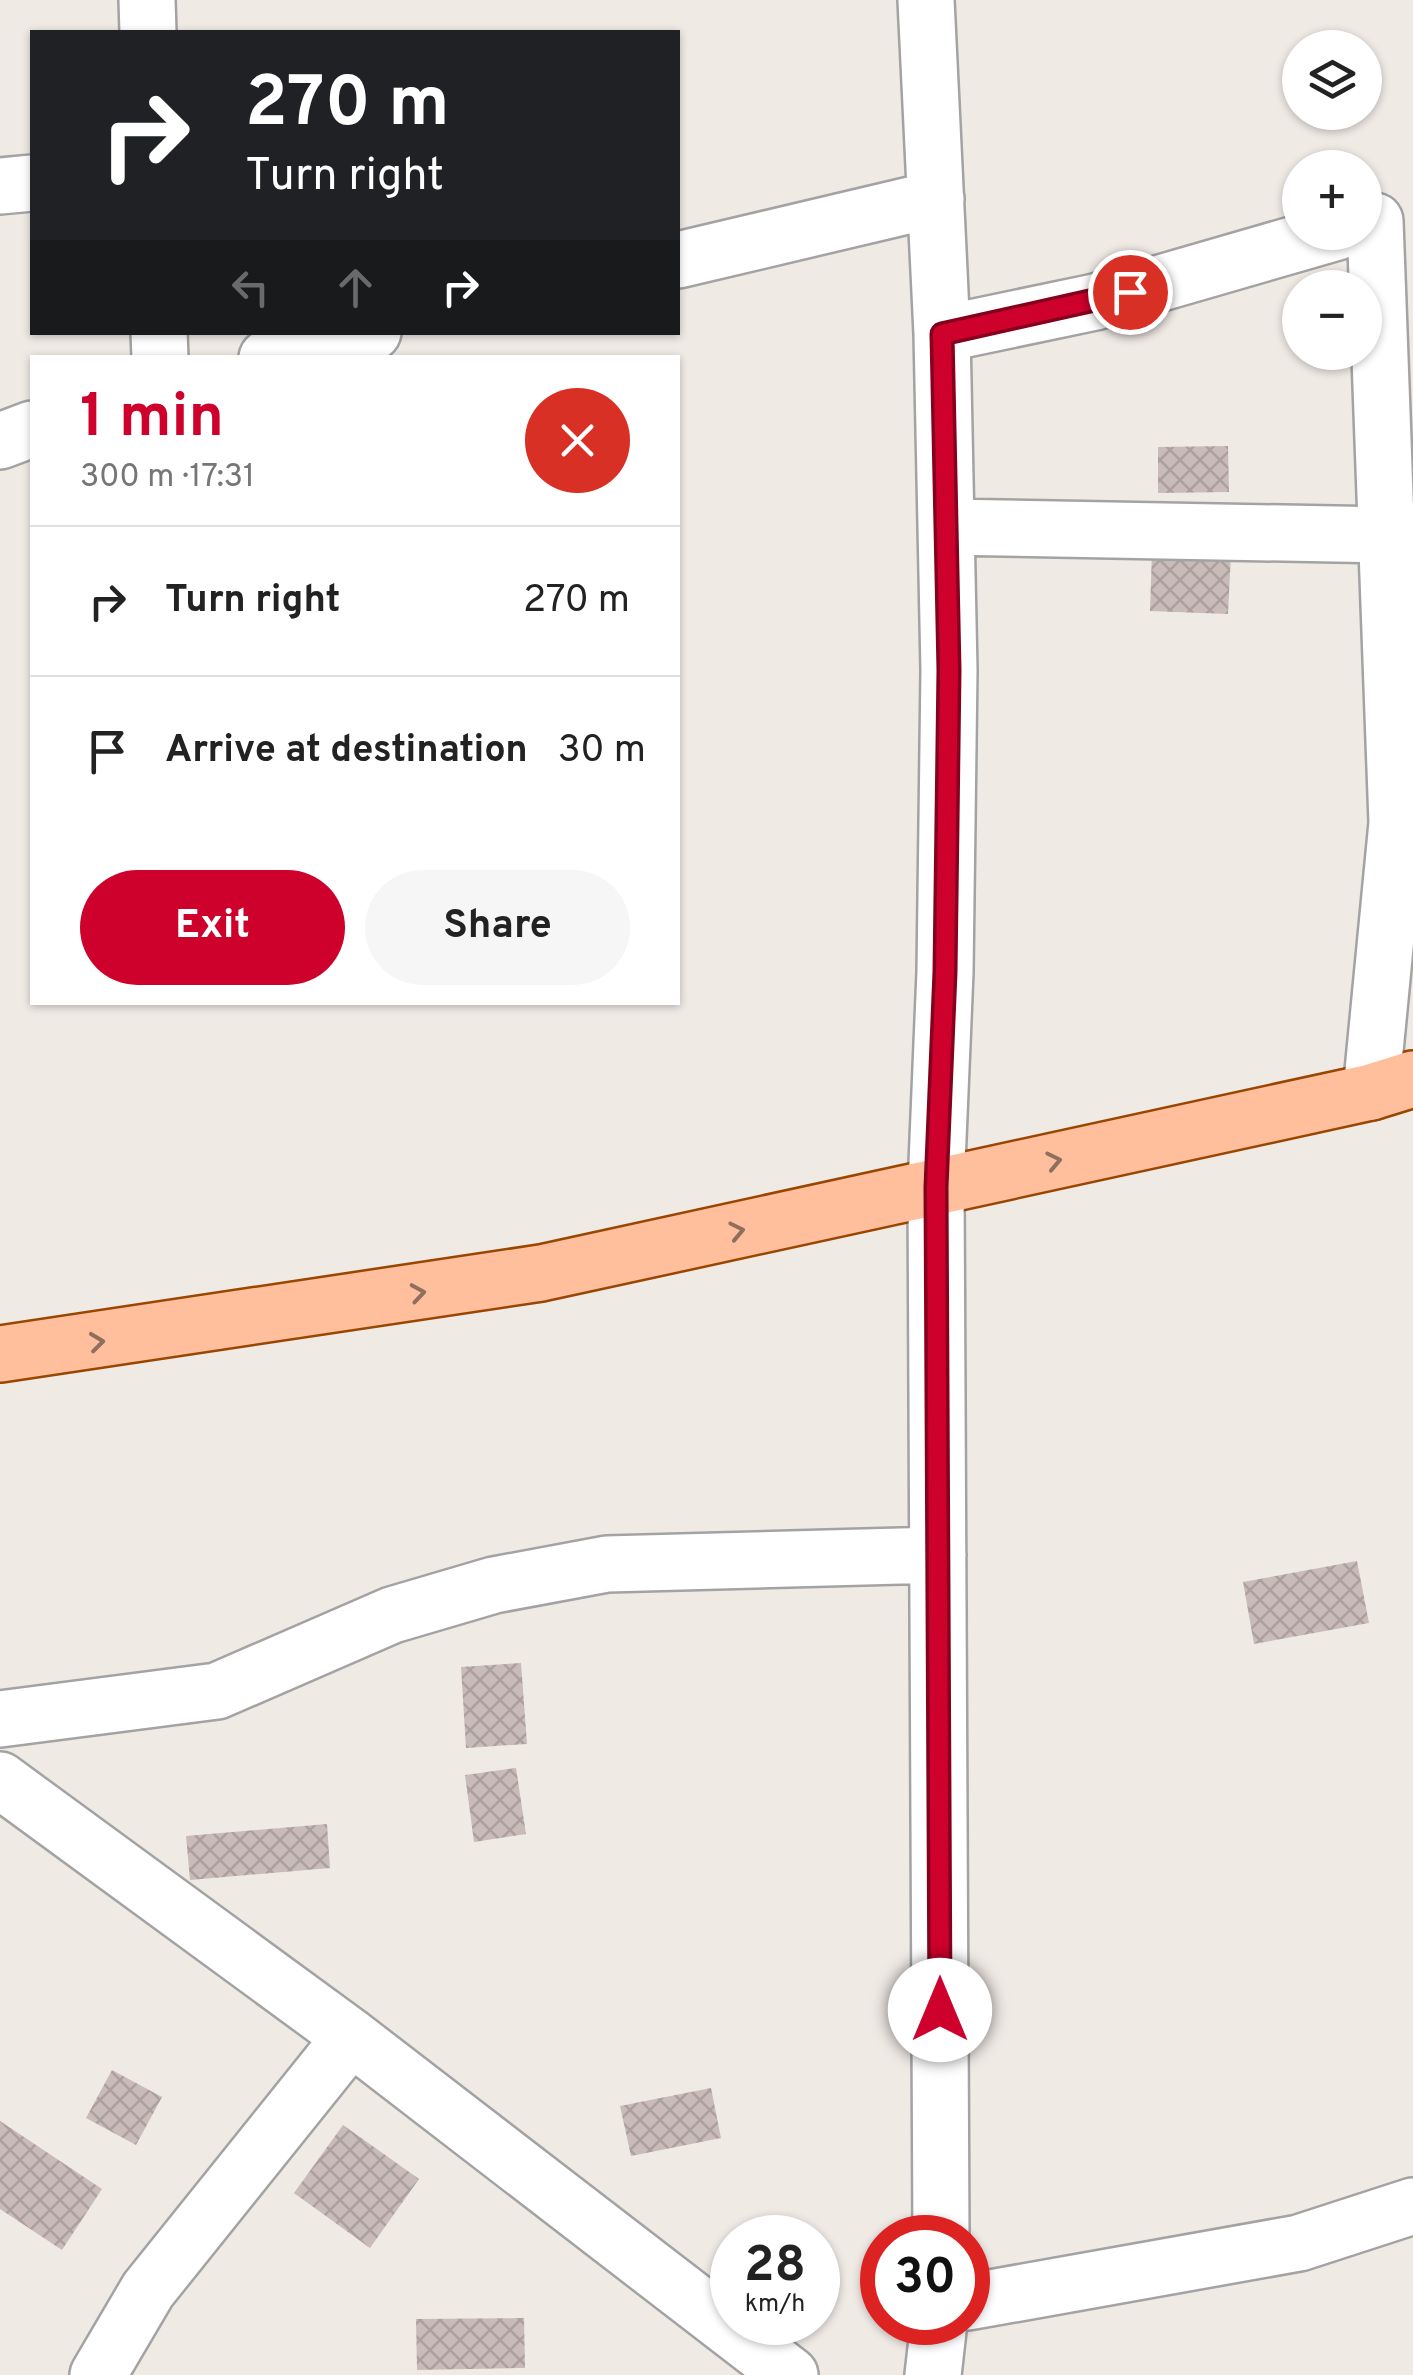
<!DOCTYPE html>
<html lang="en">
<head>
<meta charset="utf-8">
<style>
  :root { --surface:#fff; --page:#f6f6f6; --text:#222; --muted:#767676; --line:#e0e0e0; --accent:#ce002c }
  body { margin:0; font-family:Overpass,sans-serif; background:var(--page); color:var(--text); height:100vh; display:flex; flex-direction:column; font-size:38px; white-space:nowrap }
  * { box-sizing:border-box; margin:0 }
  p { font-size:32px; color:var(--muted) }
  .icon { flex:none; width:55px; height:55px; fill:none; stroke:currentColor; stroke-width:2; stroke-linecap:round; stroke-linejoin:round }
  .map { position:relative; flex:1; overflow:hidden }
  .side { position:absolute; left:30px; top:355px; width:650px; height:650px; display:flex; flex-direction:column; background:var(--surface); border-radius:0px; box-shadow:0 2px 8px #0004 }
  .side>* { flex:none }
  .guide { position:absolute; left:30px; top:30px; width:650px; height:305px; border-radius:0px; box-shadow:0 2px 8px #0004; background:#202124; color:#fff; overflow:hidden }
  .controls { position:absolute; left:1282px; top:30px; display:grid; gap:20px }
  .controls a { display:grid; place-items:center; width:100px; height:100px; border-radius:50%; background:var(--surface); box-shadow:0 2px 8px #0004; font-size:50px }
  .speed { position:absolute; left:710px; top:2215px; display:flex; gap:20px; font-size:50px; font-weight:700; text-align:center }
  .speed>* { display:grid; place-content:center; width:130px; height:130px; border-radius:50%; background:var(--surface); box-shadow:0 2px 8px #0004; line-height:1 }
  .speed small { font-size:25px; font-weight:400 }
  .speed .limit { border:15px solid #d22; background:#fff; color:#111 }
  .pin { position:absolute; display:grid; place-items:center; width:85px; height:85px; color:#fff; margin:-42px; border:5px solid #fff; border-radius:50%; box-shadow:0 2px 10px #0007 }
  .me { position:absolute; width:110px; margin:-55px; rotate:0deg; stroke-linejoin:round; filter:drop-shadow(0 0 8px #0008) }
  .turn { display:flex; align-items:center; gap:35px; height:210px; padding:0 50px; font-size:45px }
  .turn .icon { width:130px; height:130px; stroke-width:2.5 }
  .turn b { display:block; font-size:70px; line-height:85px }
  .lanes { display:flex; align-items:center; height:95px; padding:0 50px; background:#0003; justify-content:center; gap:50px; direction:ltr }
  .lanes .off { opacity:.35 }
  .round { display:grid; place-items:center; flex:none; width:105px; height:105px; border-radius:52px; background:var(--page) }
  .overview { display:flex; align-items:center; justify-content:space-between; height:170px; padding:0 50px }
  h1 { font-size:60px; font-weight:700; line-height:75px; color:var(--accent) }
  .cta { display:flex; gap:20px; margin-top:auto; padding:20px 50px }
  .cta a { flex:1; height:115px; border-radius:60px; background:var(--accent); color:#fff; font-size:40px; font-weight:700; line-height:115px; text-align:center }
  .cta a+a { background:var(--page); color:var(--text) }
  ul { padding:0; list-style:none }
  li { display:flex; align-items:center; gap:30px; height:150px; padding:0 50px; border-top:2px solid var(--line) }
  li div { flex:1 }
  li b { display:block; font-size:38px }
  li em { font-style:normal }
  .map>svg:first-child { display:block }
  .building { fill:url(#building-cross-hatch) }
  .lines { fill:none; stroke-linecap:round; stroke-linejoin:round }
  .minor-casing { stroke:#a3a3a3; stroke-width:60 }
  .major-casing { stroke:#9a4600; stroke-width:60 }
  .minor { stroke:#fff; stroke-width:55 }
  .major { stroke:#ffbf9c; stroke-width:55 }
  .oneway { stroke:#8f6f5e }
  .route-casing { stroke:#86001d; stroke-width:25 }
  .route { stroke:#ce002c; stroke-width:18 }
</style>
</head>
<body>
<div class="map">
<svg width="1413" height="2375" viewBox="0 0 1413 2375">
  <defs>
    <pattern id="building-cross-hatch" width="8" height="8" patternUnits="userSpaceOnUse" patternTransform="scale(2.5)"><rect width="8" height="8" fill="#c8bbb8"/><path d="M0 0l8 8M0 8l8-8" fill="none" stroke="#aba09e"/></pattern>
  </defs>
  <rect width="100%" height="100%" fill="#f0eae5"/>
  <path class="building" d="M1228,446L1229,492L1158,493V447Z
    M1152,550L1231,554L1228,614L1150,611Z
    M1357,1561L1369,1623L1254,1644L1243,1582Z
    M521,1663L527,1744L466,1748L461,1667Z
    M516,1768L526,1834L474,1842L465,1775Z
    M327,1824L330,1868L190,1880L186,1836Z
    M112,2070L162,2097L136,2145L86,2118Z
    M711,2088L721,2138L631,2156L620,2106Z
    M0,2121L102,2189L62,2250L0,2209Z
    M343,2125L419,2179L370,2248L294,2193Z
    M524,2318L525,2368L417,2370L416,2319Z"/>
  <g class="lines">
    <g class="minor-casing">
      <path id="minor" d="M147,0L148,32
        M926,0L942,334L949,670L945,972L936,1187L941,2238
        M0,186L32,183
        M678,260L936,199
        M159,332L160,358
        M942,334L1095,302L1337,232
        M267,358L373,332
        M0,441L32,429
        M946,527L1389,535L1413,530
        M1371,1092L1397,823L1375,221
        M0,1719L217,1691L392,1615L494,1585L607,1564L938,1555
        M0,1780L351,2037L790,2375
        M968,2302L1299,2243L1413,2206
        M98,2375L148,2290L351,2037
        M933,2375L939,2322"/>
    </g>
    <g class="major-casing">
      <path id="major" d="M0,1354L541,1273L1371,1092L1413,1079"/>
    </g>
    <use href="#minor" class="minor"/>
    <use href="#major" class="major"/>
  </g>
  <defs><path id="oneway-chevron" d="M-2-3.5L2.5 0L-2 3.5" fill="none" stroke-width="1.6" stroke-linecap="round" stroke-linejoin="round" transform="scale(2.5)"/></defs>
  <g class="oneway">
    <use href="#oneway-chevron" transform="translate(1054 1161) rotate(-12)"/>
    <use href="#oneway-chevron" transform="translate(737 1231) rotate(-12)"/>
    <use href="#oneway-chevron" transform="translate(418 1293) rotate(-9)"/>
    <use href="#oneway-chevron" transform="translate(97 1342) rotate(-7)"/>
  </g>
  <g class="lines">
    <g class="route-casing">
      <path id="route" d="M940,2010L936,1187L945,972L949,670L942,334L1130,292"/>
    </g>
    <use href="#route" class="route"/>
  </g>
</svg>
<div class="controls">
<a><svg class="icon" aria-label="layers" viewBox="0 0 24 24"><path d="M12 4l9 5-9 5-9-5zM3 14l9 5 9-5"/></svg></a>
<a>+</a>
<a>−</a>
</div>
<div class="speed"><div>28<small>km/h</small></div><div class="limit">30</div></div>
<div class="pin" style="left:1130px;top:292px;background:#d93025"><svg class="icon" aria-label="arrive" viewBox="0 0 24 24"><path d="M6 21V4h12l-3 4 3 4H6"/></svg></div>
<svg class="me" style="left:940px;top:2010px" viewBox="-20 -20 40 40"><circle r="19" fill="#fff"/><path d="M0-13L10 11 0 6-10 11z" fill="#ce002c"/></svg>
<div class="guide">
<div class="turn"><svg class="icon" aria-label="right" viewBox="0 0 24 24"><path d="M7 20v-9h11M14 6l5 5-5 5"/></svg><div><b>270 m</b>Turn right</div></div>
<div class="lanes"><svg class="icon off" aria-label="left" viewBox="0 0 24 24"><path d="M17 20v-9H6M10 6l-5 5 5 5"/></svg><svg class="icon off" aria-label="ahead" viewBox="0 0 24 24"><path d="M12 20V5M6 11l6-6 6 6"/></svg><svg class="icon" aria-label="right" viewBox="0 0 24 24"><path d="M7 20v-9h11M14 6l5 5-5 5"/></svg></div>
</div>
<section class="side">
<div class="overview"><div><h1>1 min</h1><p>300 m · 17:31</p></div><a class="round" style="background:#d93025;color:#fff"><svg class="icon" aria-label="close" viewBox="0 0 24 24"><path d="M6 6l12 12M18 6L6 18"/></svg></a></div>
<ul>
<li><svg class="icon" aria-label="right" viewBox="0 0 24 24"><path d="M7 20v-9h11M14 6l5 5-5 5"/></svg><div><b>Turn right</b></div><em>270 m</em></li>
<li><svg class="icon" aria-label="arrive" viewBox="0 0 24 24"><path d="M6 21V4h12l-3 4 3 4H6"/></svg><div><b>Arrive at destination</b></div><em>30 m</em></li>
</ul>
<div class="cta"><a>Exit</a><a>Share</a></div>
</section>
</div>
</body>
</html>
